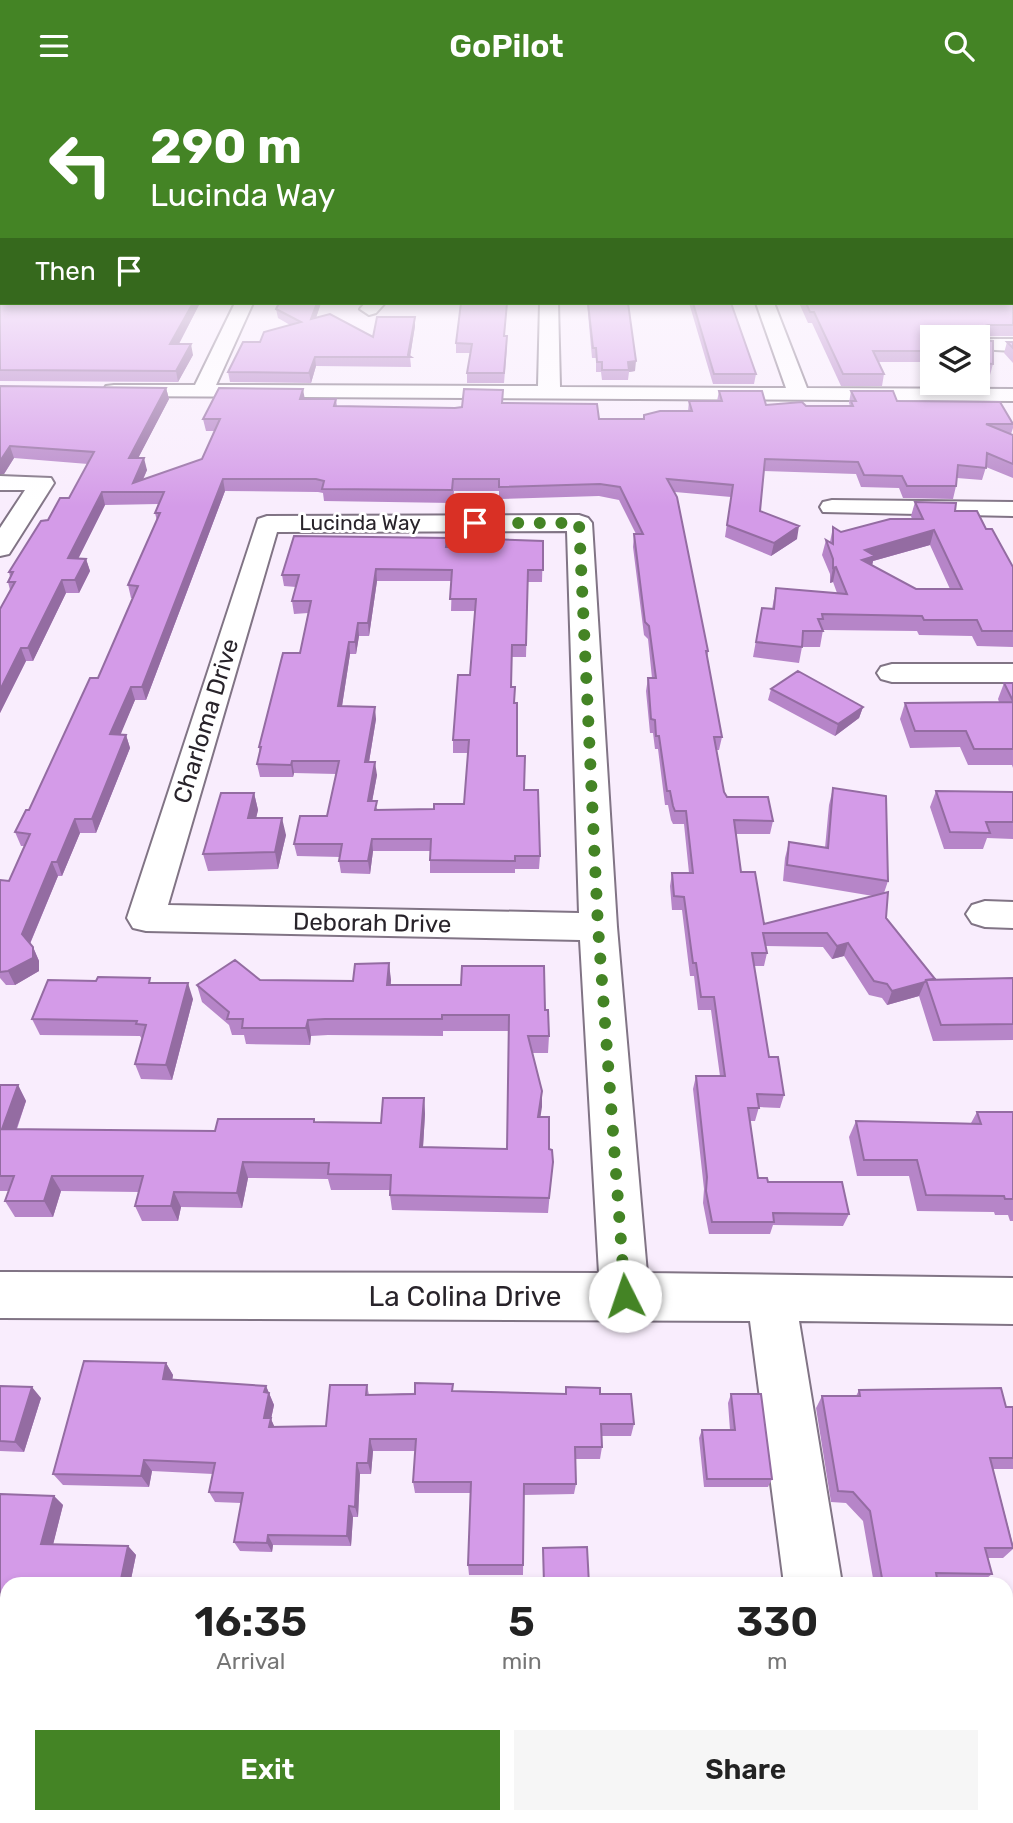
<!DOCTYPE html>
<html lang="en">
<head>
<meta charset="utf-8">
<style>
  :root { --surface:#fff; --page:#f6f6f6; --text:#222; --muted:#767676; --accent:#448425 }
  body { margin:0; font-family:Rubik,sans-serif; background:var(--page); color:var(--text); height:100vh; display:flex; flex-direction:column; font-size:26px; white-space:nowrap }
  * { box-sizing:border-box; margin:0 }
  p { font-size:23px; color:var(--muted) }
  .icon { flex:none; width:38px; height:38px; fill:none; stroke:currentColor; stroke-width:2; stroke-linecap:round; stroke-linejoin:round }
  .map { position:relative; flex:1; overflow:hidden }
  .details { position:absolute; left:0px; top:1486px; width:1013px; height:247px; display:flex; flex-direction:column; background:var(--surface); border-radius:21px 21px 0 0; box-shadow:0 4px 10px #0003 }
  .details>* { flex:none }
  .hud { position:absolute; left:0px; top:0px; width:1013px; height:214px; box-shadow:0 4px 10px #0003; background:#448425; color:#fff; overflow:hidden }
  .tools { position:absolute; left:920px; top:234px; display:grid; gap:14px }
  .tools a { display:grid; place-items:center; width:70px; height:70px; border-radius:0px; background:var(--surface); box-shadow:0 4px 10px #0003; font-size:35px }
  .pin { position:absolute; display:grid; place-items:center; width:60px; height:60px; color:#fff; margin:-30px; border-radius:14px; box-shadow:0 4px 10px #0006 }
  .me { position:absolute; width:77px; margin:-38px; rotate:356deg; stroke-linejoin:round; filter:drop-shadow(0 0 5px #0008) }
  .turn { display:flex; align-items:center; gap:24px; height:147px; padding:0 35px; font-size:32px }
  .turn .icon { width:91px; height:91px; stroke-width:2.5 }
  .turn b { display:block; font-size:49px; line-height:60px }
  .then { display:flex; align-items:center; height:66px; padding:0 35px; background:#0003; gap:14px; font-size:26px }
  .eta { display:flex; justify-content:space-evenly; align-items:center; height:119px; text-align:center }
  .eta b { font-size:42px; font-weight:600; line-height:49px }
  .button { display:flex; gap:14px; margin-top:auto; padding:14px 35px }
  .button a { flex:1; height:80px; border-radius:0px; background:var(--accent); color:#fff; font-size:28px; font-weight:600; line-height:80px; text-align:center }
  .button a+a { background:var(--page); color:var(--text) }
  header { display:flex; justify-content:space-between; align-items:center; height:91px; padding:0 35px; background:var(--accent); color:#fff; font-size:32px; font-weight:600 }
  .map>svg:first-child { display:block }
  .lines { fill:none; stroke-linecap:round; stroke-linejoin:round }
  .minor-casing { stroke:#817485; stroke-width:4 }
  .minor { fill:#fff; fill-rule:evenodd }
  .wall { fill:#b685c8; fill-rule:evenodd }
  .shaded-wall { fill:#946ca2 }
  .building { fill:#d49be8; stroke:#946ca2; stroke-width:2; fill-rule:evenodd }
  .route { stroke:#448425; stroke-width:12; stroke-dasharray:0 21.6 }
  .labels { text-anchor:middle; stroke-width:6; stroke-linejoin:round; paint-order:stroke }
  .far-street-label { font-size:21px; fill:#28232a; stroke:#fff }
  .street-label { font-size:24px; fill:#28232a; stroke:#fff }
  .near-street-label { font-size:28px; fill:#28232a; stroke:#fff }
</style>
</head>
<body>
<header><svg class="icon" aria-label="menu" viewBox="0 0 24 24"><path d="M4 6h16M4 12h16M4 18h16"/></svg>GoPilot<svg class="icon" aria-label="search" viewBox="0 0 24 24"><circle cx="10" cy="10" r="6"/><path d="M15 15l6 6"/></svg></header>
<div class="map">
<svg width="1013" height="1732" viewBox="0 0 1013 1732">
  <rect width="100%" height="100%" fill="#f9edfd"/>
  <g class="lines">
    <g class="minor-casing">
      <path id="minor" d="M235,212H253L216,294L538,295L540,212H558L560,296L786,297L756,212H774L807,297L1013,298V310L106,305L103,300L106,295L114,294H195Z
        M365,212H385L376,222L369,224L360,218Z
        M985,248H1013V260L978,258V250Z
        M0,385L51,387L54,392L9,463L0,465V437L25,399H0Z
        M832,409L1013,411V425L823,421L820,416L823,411Z
        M579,424L588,427L592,432L617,836L647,1182L1013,1187V1233L799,1230L842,1493H784L750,1230L0,1227V1181L599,1182L580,849L146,840L133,837L127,827L258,428L267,425ZM567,440L579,822L168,814L277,441Z
        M892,573H1013V591H892L881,588L877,582L881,576Z
        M985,810L1013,811V837L985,836L972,832L966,823L972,814Z
        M815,1726H879L880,1732H816Z"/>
    </g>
    <use href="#minor" class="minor"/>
  </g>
  <path class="wall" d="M0,173L2,212H200L179,253L193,264L178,291L0,290Z
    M1013,182V245H985L979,247L993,273L990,284L978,283V247H933V279L930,278V271H879L884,283L882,295H841L812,232H808L799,212H1012Z
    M279,212H321L316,227L373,246L415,226V235L410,265L411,276L316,275L311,292L230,291L228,281L260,251L290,234L278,227L276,218Z
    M587,212H628L635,280L629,281L628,289H602L601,281H596V267H592Z
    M689,212H731L756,283L754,293H713Z
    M505,245L507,255L504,292H467V282L470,262H456V252Z
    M1007,251H1013V272L1004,262Z
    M0,295L166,297L169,308L138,367L147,379L143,389L202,368L215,340H206L203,328L305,308H336L337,315L455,317L503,312L599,328H643L644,324L688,320L689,310H717L719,300L766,314L806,315H850L849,312L851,300L1013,332V337L1011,343L1013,344V387L986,376L982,389L957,387L956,395L953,408L903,407L899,397L861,396L856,383L764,380L760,420L797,448L771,465L725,446L731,406L675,401L708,560L707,568L722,646L719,659H716L724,701L727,706L773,730L770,743H736L741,781L764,833L873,805L783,790L785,767L789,751L825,757L829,714L833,697L888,790L884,802L886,827L935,888L1013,887V949L933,950L919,905L887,914L882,907L869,904L844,865L832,868L823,856L766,855L767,862L764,875H754L769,966L784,1004L780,1017L759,1016L755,1030H750L758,1087L849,1123L843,1135L773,1134L770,1143H709L703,1112L704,1098L693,998L696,985H720L711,919H698L694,885H690L682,819H672L670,795L672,782H689L684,733H673L671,729L668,714H665L658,658H655L653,642H650L646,600L648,587H652L648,548L644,544L633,456L634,443H636L619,409L599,405L499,408V400H454L453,412L324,410L323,402L318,401L225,400L146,609H135L120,643L126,644L130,657L96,742H80L62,785H58L30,853L33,856L39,870V880L15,894H6L0,887V789L9,790L24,755H21L15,741L29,719L98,587L133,507H131L128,494L157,430L155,422L158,413L105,414L78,468H86L90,480L79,502H66L33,570H26L0,622V518L10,499L8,491L10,486L9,481L48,429L69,407L88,373L14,367L4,383Z
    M915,411L955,420L986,438L1013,476V556L977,555L972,545L919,544L917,540L823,539L820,556H802L799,572L753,566L762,517L772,518L776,497L837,502L833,491L830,492V483L822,464L826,449L830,451L833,436L841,441L912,428L911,425ZM930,454L950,498H916L872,474L873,470Z
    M543,450L542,491H528L526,566H512L511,596L515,612L517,665L540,765L539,778H515V782H430V760H373L370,783L341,782L339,770L340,766L297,765L294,753L327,725L336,683L294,682L293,686H260L257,673L260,662L259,656L300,562L308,522L294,523L292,510L296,496L284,495L282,484L447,456L490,457ZM377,490H452L451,520H475L470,584L453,649V662H468L464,713L434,718L378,719L372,710L377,684L369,671L376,628L342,615L350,563H356L359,545H369Z
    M1004,592H1013V677L1012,674H968L960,656L910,657L900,628L905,612L999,611L998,608Z
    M771,598L863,616L859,627L835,645L768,609Z
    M936,700L1013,701V748L987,747L983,758H944L930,716Z
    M254,702L258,719L256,727L286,744L278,778L208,780L203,763Z
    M389,872L391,894L545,919L549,945L548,962H532L542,1000L540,1026L553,1071L548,1122L392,1119L390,1104V1099H331L328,1088L248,1087L242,1117L181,1116L178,1130H142L135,1115L139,1101L61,1100L53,1126H15L5,1110L9,1100H0V994H18L26,1010L17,1038L215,1040L314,1028L315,1031L381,1032L424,1007L425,1023L423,1056L507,1058L509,940H443V945L328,944L311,945L310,954L246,953L244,944H232L229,934L202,911L197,894L260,889L353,890Z
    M152,892L193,908L172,989L141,988L135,973L142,948L140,945L40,944L32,928Z
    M977,1021H1013V1130H1010L1008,1124H995L994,1121L917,1120L909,1085H857L849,1046L856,1030L971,1032Z
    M166,1272L173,1284L172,1289L266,1295L274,1314L271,1328L274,1336L326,1335L367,1294L369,1304L453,1300L565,1303L566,1296L600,1303L634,1333L631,1345H602V1356L600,1368H575L576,1393L574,1403L524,1404L523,1484H469L468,1474L471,1402H415L413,1391L415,1360H373L371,1383H360L358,1426H353L351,1455L273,1454L272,1461L240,1460L234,1451L241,1412L215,1411L209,1401L213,1383L152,1380L149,1396L63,1394L53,1383Z
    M0,1295L41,1307L24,1361L0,1360Z
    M859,1299L1013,1316V1378H993L1013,1454V1458L1003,1467H988L992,1483L981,1492L874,1493L863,1430L846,1412L831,1411L816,1317L822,1305H856Z
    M731,1303L772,1388L768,1396H704L699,1347L702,1339H730L728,1312Z
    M0,1403L54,1405L63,1414L53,1453L128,1455L136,1464L130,1493H7V1554H0Z
    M543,1457L589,1493H543Z
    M942,1726H987L988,1732H944Z"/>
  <path class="shaded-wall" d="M193,212H200L173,264L170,253Z
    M317,212H321L312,238L311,228Z
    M415,226V235L410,266L408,264Z
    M988,234L985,245L978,248L979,237Z
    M191,253L193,264L178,291L176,280Z
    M315,266L316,275L311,292L309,282Z
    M636,270L635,280L629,281L628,271Z
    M166,297L169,308L132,379L129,367Z
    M303,298L305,309L300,308Z
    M10,355L14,367L4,383H0V370Z
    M144,367L147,379L137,401L133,392Z
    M223,388L225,400L146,609L142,596Z
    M102,401L105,414L72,480L68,467Z
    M799,435L797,448L771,465L774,452Z
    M934,439L930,454L873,470L871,480L858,484L865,459Z
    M86,468L90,480L79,502L75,489Z
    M836,476L833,491L830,492L833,477Z
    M376,478L377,490L369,545L368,532Z
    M62,489L66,502L33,570L28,557Z
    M358,532L359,545L356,563L355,551Z
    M349,551L350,563L340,628L338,615Z
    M21,557L26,570L0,622V599Z
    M131,596L135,609L115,657L110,643Z
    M375,616L376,628L367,683L365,671Z
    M863,616L859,627L835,645L838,633Z
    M126,644L130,657L96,742L92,728Z
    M292,670L294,682L293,686L291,674Z
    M375,671L377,684L370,722L368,710Z
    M254,702L258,719L252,744L248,727Z
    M282,727L286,744L278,778L275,761Z
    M75,728L80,742L62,785L57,771Z
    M372,748L373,760L370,783L368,770Z
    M52,771L58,785L28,857L22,843Z
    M848,852L844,865L832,868L837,855Z
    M33,856L39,870V880L15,894L8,880Z
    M389,872L391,889L389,910L387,894Z
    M925,891L919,905L887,914L892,900Z
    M188,892L193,908L172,989L166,974Z
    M308,929L311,945L310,954L306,937Z
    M18,994L26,1010L11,1053L2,1038Z
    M542,1000V1016L538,1042V1026Z
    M424,1007L425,1023L422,1072L420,1056Z
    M243,1071L248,1087L242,1117L237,1102Z
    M52,1085L61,1100L53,1126L44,1110Z
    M174,1101L181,1116L178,1130L171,1115Z
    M166,1272L173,1284L170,1301L163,1288Z
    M266,1295L274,1314L271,1328L276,1339L274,1347L264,1327V1301Z
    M32,1296L41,1307L24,1361L15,1351Z
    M370,1348L373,1360L371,1383L368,1372Z
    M144,1369L152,1380L149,1396L141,1385Z
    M357,1372L360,1383L358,1426L355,1416Z
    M54,1405L63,1414L51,1462L41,1453Z
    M349,1415L353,1426L351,1455L347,1445Z
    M268,1444L273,1454L272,1461L267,1452Z
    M128,1455L136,1464L130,1493H120Z
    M71,1726H84L83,1732H70Z"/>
  <path class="building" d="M0,173H2V212H193L170,253H191L176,280L0,279Z
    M1012,180L1013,182V234H988L979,237V249L993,250V273L978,272V247H933V260H873L884,283H843L814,221H810L806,212H1012Z
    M279,212H317L311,228L330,223L373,246L377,226H415L408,264L411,266H315L309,282L228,281L243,251H260L264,241L301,231L276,218Z
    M461,212H507L504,245H507L504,282H467L472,253L456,252Z
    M588,212H628L636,270L628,271L629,279H602V271H597L596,257H593Z
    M693,212H731L756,283H714Z
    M1007,251H1013V257Z
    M0,295L166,297L129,367H144L133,392L202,368L220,328H203L219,297L303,298L300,308H336L334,315L455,317L462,316L464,298L503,299L502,312L597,313L599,328H644V324L660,320H692L689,310H722L719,300H762L766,314L802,311L806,315H853L851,310H856L851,300H893L897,310L1000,311L1013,333H986L1013,344V373L987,362L986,377L958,374L956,395H907L902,385L864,384L858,371L765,368L760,420L799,435L774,452L727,434L733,394L667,388L677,406L708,560H706L722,646H714L724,701L727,706H768L773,730L734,729L741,781H755L764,833L888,801L886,827L935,888L926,889L925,891L892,900L887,893L874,890L848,852L837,855L827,842H763L767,862H752L769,966H778L784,1004L757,1003L759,1017H748L758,1087H767L768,1091H842L849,1123L773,1122L774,1131H712L706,1100L707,1086L696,985H725L714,906H701L696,872H693L684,806L674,805L672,782H693L686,720H675L673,715L670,700H667L659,645H656L655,629L651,628L648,587H656L649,535L645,531L634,443H643L620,396L600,393L499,396V388H453L452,399L322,398L324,390L316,388H223L142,596H131L110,643L126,644L92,728H75L57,771H52L22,843L33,856V867L8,880L0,881V789L9,790L30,743L15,741L26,719H29L90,587H98L138,495L128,494L160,422H155L164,401H102L68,467L86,468L75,489H62L28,557H21L0,599V518L15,491H8L13,481H9L41,430L48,429L60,407H69L94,361L10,355L0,370Z
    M915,411L956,412L955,420H977L986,438H992L1013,476V540H982L977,529H924L922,525L822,523L823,528H818L823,540H803L802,556L756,551L762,517L774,518L776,497L847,503L836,476L833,477V468L826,449L833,453V436L841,441L890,428H923ZM934,439L962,498H916L862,469L875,465L865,459Z
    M294,445L447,447L446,456L490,457L491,448L543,450V479H528L526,554H512L511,596H515L514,612H517V665H525L524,699H538L540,765H515V770L430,769L431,748H372L368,770H339L342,753H294L300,725H327L339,670H292L291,674L257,673L261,656H259L283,562H300L311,510H292L299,484H282ZM376,478L452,479L450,508H476L470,584H458L453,649H469L464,713H434V718L375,719L377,710H368L375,671H365L375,616L338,615L349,551H355L358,532H368Z
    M798,580L863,616L838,633L771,598Z
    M1004,592H1013V610Z
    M1013,611V658H974L966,640H915L905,612Z
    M833,697L886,705L888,790L787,774L789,751L828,757Z
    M936,700L1013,701V731H986L990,742L950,741Z
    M221,702H254L248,727H282L275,761L203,763Z
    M235,869L260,889L353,890L355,873L389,872L387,894H461L462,875H544L545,919H548L549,945H528L542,1000L538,1026H549V1058L552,1059L553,1071L549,1107L390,1104L391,1084L328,1083L329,1072L243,1071L237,1102L174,1101L171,1115H135L143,1085H52L44,1110H5L14,1085H0V994H18L2,1038L215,1040L218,1028H314V1031L381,1032L383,1007H424L420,1056L507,1058L509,924H442V928H325L308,929L306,937H242L243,928H227L229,921L197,894Z
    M98,886L150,887L149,892H188L166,974L135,973L146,934L136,933L137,930L32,928L48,889L96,890Z
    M1013,887V933L941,934L926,889Z
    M977,1021H1013V1108H1005L1004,1105L926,1104L917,1069H864L856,1030L981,1033Z
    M84,1270L166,1272L163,1288L266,1295L264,1301L269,1302L264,1327H271L269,1336L326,1335L330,1294H367L366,1304L415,1303V1292L453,1293L452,1300L566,1303V1296L600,1297V1303H631L634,1333H601L602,1356H575L576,1393H524L523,1474H468L471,1391H413L416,1348H370L368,1372H357L355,1416L349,1415L347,1445L268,1444L267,1452L234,1451L243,1402L209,1401L215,1372L144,1369L141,1385L53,1383Z
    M0,1295L32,1296L15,1351L0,1350Z
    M1001,1297L1006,1316H1013V1367H990L1013,1457H985L992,1483L936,1482L938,1493H883L870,1420L853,1401L838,1400L822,1305H860L859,1299Z
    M731,1303H761L772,1388H707L702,1339H735Z
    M0,1403L54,1405L41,1453L128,1455L120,1493H7V1547H0Z
    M587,1456L589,1493H544L543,1457Z
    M0,1663H7V1726H71L70,1732H0Z
    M954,1726H987L988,1732H956Z"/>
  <linearGradient id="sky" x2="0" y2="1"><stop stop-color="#aab8f1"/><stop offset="0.42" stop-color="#fcf7fe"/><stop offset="1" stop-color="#fcf7fe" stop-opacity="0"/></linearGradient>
  <rect width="1013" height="416" fill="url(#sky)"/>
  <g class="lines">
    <path class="route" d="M475,432H579L598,836L625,1205"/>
  </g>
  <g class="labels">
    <g class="far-street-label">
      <text x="360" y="439">Lucinda Way</text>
    </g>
    <g class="street-label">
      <text transform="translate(206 630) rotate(-73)" y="8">Charloma Drive</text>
      <text transform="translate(372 832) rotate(1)" y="8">Deborah Drive</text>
    </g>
    <g class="near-street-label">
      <text x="465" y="1215">La Colina Drive</text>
    </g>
  </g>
</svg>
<div class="tools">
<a><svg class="icon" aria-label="layers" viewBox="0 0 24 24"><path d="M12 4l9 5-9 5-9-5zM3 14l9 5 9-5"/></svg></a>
</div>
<div class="pin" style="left:475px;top:432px;background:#d93025"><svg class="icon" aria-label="arrive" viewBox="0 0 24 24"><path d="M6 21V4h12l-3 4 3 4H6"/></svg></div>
<svg class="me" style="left:625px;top:1205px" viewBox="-20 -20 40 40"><circle r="19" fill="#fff"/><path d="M0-13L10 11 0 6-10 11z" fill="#448425"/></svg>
<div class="hud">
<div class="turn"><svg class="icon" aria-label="left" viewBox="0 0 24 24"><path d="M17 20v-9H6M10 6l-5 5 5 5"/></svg><div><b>290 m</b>Lucinda Way</div></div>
<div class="then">Then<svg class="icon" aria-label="arrive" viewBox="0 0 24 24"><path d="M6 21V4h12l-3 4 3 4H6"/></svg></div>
</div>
<section class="details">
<div class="eta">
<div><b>16:35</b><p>Arrival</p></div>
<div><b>5</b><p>min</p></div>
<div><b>330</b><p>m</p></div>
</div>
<div class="button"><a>Exit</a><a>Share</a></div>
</section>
</div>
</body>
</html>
